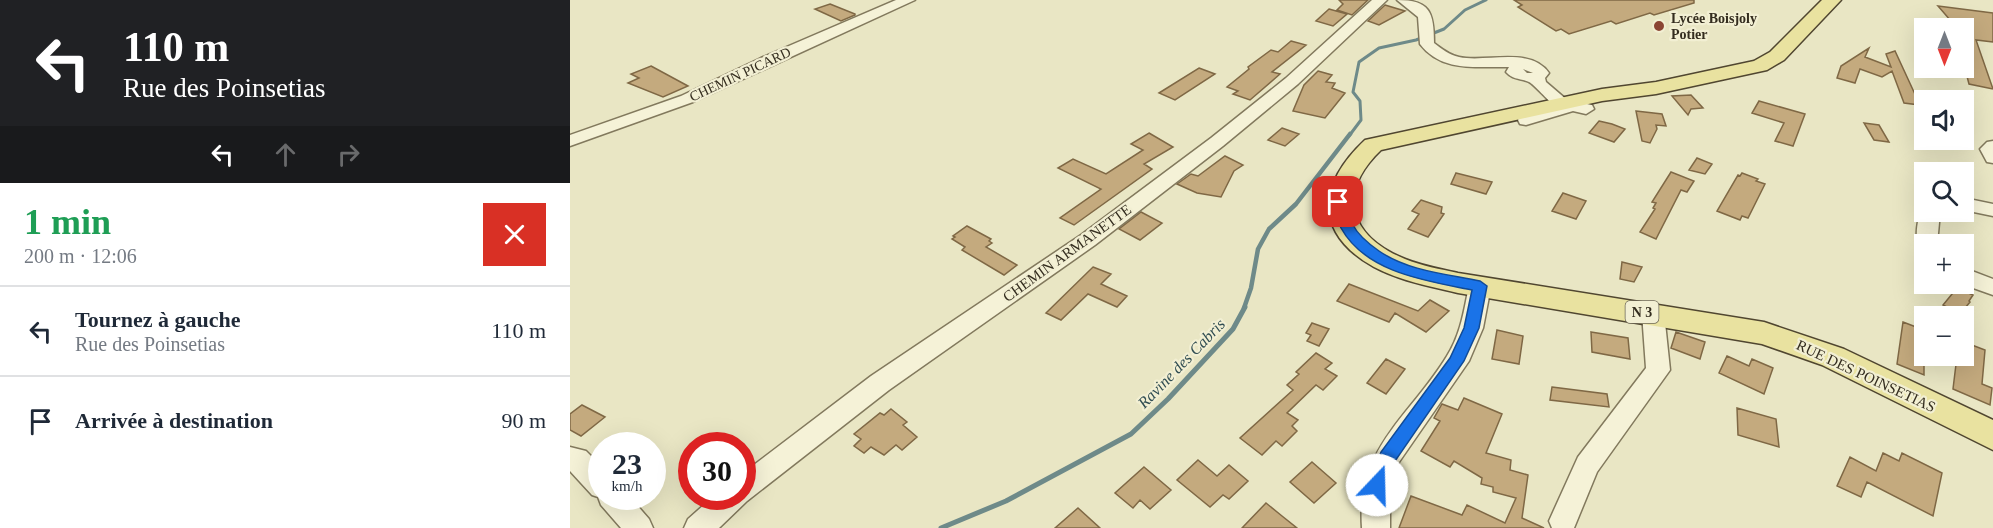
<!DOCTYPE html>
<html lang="fr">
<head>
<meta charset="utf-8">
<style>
  :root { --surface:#fff; --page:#f2f2f3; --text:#1f2937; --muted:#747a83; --line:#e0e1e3 }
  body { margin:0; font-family:Georgia,serif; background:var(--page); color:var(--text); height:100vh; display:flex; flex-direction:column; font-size:22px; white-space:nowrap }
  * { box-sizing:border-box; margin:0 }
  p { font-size:20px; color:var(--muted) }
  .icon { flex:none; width:33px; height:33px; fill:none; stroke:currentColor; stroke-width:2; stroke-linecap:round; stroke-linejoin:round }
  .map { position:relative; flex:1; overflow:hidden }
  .details { display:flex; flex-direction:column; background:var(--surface); width:570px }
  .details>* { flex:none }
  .guide { background:#202124; color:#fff; overflow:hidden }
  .needle { width:39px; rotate:180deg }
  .controls { position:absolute; left:1344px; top:18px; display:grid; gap:12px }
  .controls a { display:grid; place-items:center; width:60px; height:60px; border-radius:0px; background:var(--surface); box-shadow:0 6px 24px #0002; font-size:30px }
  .speed { position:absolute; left:18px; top:432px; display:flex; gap:12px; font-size:30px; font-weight:700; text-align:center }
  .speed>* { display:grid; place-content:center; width:78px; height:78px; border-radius:50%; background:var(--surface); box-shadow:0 6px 24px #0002; line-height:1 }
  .speed small { font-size:15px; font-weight:400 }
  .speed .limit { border:9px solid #d22; background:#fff; color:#111 }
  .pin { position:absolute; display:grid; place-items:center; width:51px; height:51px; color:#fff; margin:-26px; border-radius:12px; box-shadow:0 3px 9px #0006 }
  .me { position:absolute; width:66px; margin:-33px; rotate:21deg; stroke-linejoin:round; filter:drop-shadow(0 0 4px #0008) }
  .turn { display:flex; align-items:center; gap:21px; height:126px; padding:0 24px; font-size:27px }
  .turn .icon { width:78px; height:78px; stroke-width:2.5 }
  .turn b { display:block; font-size:42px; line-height:51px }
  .lanes { display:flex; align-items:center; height:57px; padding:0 24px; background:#0003; justify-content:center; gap:30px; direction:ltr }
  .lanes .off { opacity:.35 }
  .round { display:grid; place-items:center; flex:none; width:63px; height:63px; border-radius:0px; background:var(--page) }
  .summary { display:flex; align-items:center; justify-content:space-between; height:102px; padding:0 24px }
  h1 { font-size:36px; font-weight:700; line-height:45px; color:#1e9e55 }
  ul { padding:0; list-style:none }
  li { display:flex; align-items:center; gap:18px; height:90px; padding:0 24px; border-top:2px solid var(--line) }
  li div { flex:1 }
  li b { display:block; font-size:22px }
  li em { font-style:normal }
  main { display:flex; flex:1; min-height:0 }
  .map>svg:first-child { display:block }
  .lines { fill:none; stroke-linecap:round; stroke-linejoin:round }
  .stream-far2 { stroke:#6e8a89; stroke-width:3 }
  .stream-far1 { stroke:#6e8a89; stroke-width:4.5 }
  .stream { stroke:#6e8a89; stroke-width:5 }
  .building { fill:#c4aa7e; stroke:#7f6845; stroke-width:1.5 }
  .minor-casing { stroke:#82795d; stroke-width:3 }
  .major-casing { stroke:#504630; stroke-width:3 }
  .minor { fill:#f5f2d7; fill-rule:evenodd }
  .major { fill:#e9e2a0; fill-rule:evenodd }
  .route { fill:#1a73e8; stroke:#114b97; stroke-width:1.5 }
  .poi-dot { fill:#8b4533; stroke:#f2efd3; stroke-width:2 }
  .labels { text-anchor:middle; stroke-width:4.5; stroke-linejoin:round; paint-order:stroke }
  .far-poi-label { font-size:14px; font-weight:bold; fill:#342d1f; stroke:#f2efd3; text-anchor:start }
  .far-street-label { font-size:14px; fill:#342d1f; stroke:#f2efd3 }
  .shield { fill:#f2efd3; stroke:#6d6755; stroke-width:1.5 }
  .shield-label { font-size:14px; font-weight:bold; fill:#342d1f }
  .street-label { font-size:15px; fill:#342d1f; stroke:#f2efd3 }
  .water-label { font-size:16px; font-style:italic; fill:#304d52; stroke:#f2efd3 }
</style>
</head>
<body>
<main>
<section class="details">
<div class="guide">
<div class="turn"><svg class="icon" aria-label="left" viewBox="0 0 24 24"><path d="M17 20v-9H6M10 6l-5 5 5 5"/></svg><div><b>110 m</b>Rue des Poinsetias</div></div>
<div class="lanes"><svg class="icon" aria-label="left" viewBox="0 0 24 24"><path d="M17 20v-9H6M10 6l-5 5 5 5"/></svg><svg class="icon off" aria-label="ahead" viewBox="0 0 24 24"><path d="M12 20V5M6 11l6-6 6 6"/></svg><svg class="icon off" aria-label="right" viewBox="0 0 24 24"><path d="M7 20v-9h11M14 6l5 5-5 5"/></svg></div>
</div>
<div class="summary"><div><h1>1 min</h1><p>200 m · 12:06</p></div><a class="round" style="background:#d93025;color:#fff"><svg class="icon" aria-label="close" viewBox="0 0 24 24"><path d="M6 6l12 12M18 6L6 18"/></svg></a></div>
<ul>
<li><svg class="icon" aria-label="left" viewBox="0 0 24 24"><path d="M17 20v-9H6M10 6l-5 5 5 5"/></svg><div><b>Tournez à gauche</b><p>Rue des Poinsetias</p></div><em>110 m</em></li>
<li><svg class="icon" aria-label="arrive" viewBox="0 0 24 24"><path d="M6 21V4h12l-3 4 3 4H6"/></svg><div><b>Arrivée à destination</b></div><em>90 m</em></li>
</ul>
</section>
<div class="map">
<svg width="1423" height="528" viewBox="0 0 1423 528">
  <rect width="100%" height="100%" fill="#e9e6c4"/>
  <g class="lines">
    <path class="stream-far2" d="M779,136L791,120L790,101L783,92L789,62L809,48L846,40L874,29L895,10L916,0"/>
    <path class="stream-far1" d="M674,308L681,288L688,249L699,229L726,204L780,134"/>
    <path class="stream" d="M371,528L436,501L561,434L598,399L663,329L675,307"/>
  </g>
  <path class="building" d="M769,0H798L782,15L767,10L773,4Z
    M944,0H1124V3L1084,15L1080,13L1046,24L1041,21L999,34L991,29L986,31L948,7L952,5Z
    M260,4L285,14V15L271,21L245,9Z
    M815,5L835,11L809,25L798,21Z
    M1368,6L1423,13V42L1406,40L1423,89L1399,84L1394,65V28H1387Z
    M759,9L777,14L763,26L746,21Z
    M721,41L736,45L702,72L710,74L680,100L663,94L668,91L657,87L679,69L678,67L701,50L708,52Z
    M1299,48L1295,57L1321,67L1316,54L1325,51L1350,105L1334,103L1322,71L1312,77L1290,69L1285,83L1267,78L1271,66Z
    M81,66L118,86L93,97L58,83L69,78L61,74Z
    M629,68L645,74L605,100L589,93Z
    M748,71L762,75L756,82L765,83L762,88L775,93L755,118L723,111L734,85Z
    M1121,95L1133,108L1121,109L1118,115L1102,96Z
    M1189,101L1235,114L1223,146L1205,141L1214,123L1182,113Z
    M1066,111L1092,114L1096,126L1086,125L1087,129L1080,143L1072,141Z
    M1029,121L1042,124L1055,129L1044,142L1019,133Z
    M1294,123L1309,125L1319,142L1304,140Z
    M712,128L729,134L715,146L698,140Z
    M579,133L603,147L574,164L582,169L504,225L490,218L531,189L488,168L503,159L536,174L573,150L561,144Z
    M655,156L673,165L664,171L651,197L627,193L607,184L621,174L628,176Z
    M1127,158L1142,164L1135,174L1119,170Z
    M1101,172L1124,181L1117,192L1111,190L1086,239L1070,232L1085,209L1083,208L1086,203L1082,202Z
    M886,173L922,182L916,194L881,184Z
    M1172,173L1188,179L1186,181L1195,184L1178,218L1172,216L1170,220L1147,211L1168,175L1170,176Z
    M993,193L1016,201L1006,219L982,211Z
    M851,200L872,207L871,213L874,214L858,237L838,229L849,214L842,211Z
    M571,212L592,223L570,240L549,229Z
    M397,226L421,239L419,241L422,243L416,247L447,265L434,275L392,250L395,247L382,239L385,237L383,236Z
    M1052,262L1072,267L1064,282L1050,279Z
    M523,267L541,274L531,284L557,296L547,307L518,294L491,320L476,313Z
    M779,284L848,311L860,300L879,311L856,332L825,313L819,322L767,301Z
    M1387,288L1403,295L1399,301L1400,302L1390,314L1373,305Z
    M1333,322L1354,330V375L1327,364Z
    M742,323L759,329L749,346L737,341L741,335L736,333Z
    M927,330L953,336L949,364L922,359Z
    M1021,332L1058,338L1060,359L1022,352Z
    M1106,332L1135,342L1130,359L1101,348Z
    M1394,342L1415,350L1412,384L1422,388L1420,405L1383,389L1387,356H1394Z
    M746,353L762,363L755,369L767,376L753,390L746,385L717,413L728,420L722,426L727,431L712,446L706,441L692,455L670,438L723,390L717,385L729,374L726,372Z
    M1157,356L1179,366L1182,359L1203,368L1194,394L1149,373Z
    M816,359L835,369L816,394L797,383Z
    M982,387L1037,394L1039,407L980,400Z
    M894,398L932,414L916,453L941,460L940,470L958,475L952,518L974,528H829L841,496L892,515L897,505L935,523L946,498L923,492V487L911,484L912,478L884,461L880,467L851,451L870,421L864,418L872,404L888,410Z
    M12,405L35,417L11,436L0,430V414Z
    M1167,408L1206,419L1209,447L1168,435Z
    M321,409L337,422L333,425L347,437L332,450L326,445L314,455L301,447L294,453L284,446L291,439L284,434L310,413L314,415Z
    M1313,453L1329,461L1332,453L1372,473L1363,516L1297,482L1291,497L1267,486L1280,457L1306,471Z
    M628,460L647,476L659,465L678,481L659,499L653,495L640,507L607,480Z
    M742,462L766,483L744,503L720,482Z
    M574,467L601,490L580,509L570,500L563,508L545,493Z
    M696,503L712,516L727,528H672Z
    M508,508L530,528H485Z"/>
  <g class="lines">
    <g class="minor-casing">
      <path id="minor" d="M326,0H345L123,102L0,146V135L111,96L191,58Z
        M802,0H817L728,84L653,146L525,245L319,390L177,501L149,528H114L118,519L144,496H172V474L301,376L511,235L641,138L716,78Z
        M827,0C860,0 864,12 864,43C872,49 879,55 889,57C916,63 960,46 979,73L975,78L976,82L997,100L1022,105L1024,109L1016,114L1003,111L956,125L950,124L948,120L950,116L985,106C978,101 964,84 959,82C950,78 943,80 936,72L939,67C907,66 872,73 850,44L848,17ZM953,69L963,73H957Z
        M1423,141V163L1417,162L1410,149L1417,142Z
        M1394,198L1423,204V216L1394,210Z
        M1354,207V212H1370L1367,244H1354V250L1350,249C1344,240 1347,215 1354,207Z
        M1394,268L1423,279V295L1392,284Z
        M910,278L918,281L921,286L913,328L899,361L827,465L820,491V528H792C786,447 840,417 877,356C891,334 894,310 899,286L902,281Z
        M1083,305L1091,307L1094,313L1100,370L1027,472L1004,528H982L979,521L1008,457L1076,368L1072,313L1075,307Z
        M0,447L16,451L32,467V496H59L79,519L83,528H51L31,505L28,497L22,495L0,471Z"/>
    </g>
    <g class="major-casing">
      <path id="major" d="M1252,0H1271L1214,60L1197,70L1086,94L1032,101L811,150C766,193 779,236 835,259C852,266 870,269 888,273L1194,322L1274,349L1423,420V450L1252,365L1192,344L888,293C860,286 830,281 804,267C743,233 748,184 795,140L1032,89L1086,82L1184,61L1200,52Z"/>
    </g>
    <use href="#minor" class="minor"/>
    <use href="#major" class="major"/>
  </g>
  <path class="route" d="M768,198C778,200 778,216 783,225C788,235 799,244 809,251C838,271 876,274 910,281L917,286L909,328L894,361L825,461L813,490L807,493L800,490L798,485L811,452L880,358L894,328L902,290C857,281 796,273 771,228C767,220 765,210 762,202Z"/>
  <circle class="poi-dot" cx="1089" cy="26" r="6"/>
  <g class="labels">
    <g class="far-poi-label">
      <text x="1101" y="23">Lycée Boisjoly<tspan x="1101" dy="16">Potier</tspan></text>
    </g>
    <g class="far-street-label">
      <text transform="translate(170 74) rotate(-25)" y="5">CHEMIN PICARD</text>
    </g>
    <rect class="shield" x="1055.5" y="301" width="33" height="22" rx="4.5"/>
    <g class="shield-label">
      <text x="1072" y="317">N 3</text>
    </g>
    <g class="street-label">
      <text transform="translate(497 253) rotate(-36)" y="5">CHEMIN ARMANETTE</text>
      <text transform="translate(1296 376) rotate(25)" y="5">RUE DES POINSETIAS</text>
    </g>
    <g class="water-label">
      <text transform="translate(611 363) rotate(-46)" y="6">Ravine des Cabris</text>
    </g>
  </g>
</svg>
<div class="controls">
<a><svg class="needle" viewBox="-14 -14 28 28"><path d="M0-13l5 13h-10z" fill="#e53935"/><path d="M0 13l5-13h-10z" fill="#747a83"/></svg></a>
<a><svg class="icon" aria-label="sound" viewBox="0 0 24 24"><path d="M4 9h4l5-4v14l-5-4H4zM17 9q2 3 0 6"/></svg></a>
<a><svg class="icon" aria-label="search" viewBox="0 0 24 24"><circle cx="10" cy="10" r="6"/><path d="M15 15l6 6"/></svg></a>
<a>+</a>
<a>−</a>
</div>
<div class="speed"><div>23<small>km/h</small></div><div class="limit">30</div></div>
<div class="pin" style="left:768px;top:202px;background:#d93025"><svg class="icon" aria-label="arrive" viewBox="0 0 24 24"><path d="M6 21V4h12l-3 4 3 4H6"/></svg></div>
<svg class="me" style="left:807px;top:485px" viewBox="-20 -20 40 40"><circle r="19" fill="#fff"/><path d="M0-13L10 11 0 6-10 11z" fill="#1a73e8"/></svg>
</div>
</main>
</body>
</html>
